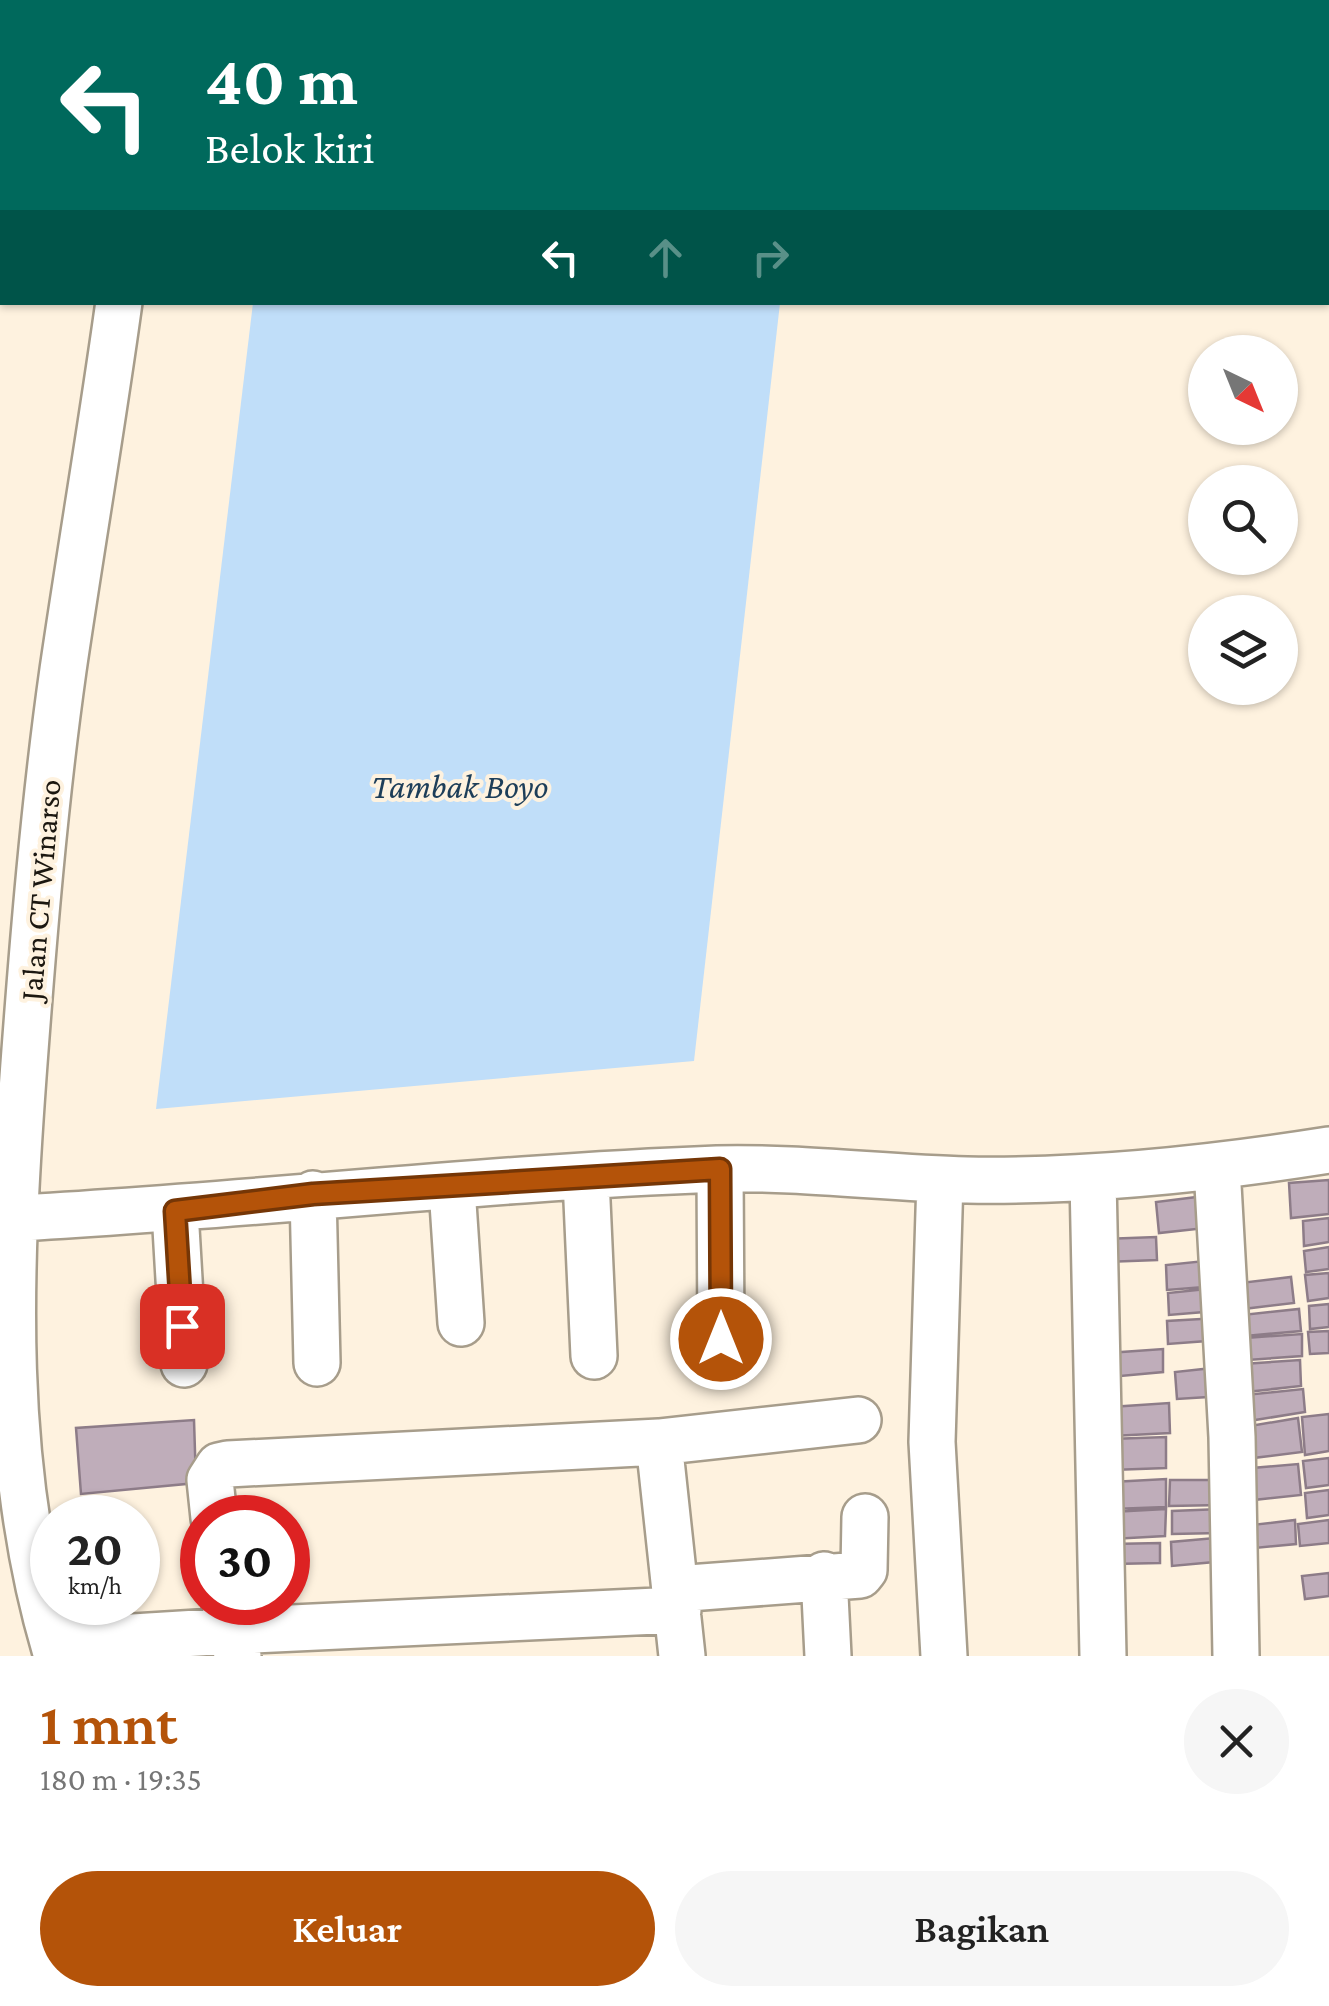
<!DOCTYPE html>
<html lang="id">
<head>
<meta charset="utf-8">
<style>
  :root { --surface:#fff; --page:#f6f6f6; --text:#222; --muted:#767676; --accent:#b45309 }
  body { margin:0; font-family:"Crimson Pro",serif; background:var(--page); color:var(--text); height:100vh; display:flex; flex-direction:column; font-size:38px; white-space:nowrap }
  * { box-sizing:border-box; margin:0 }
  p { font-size:32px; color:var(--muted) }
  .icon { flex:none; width:55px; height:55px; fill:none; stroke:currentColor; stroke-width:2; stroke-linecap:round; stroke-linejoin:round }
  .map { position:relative; height:1656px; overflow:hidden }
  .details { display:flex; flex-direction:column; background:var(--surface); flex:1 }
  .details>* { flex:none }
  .guide { position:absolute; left:0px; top:0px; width:1330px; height:305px; box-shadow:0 2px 8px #0004; background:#00695c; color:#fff; overflow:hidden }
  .needle { width:65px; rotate:137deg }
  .controls { position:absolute; left:1188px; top:335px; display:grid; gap:20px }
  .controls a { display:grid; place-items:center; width:110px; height:110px; border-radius:50%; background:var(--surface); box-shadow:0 2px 8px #0004; font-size:50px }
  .speed { position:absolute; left:30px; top:1495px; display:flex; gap:20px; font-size:50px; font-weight:700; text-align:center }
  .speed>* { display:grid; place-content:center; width:130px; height:130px; border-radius:50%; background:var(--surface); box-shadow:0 2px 8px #0004; line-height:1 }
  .speed small { font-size:25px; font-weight:400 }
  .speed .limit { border:15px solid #d22; background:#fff; color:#111 }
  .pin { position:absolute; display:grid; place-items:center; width:85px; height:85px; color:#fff; margin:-42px; border-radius:20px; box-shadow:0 5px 15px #0006 }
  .me { position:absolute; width:110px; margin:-55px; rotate:0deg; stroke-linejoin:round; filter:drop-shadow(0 0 8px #0008) }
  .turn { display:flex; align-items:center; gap:35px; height:210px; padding:0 40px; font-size:45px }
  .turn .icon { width:130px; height:130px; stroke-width:2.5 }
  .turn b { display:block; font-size:70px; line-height:85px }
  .lanes { display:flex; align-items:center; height:95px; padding:0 40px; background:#0003; justify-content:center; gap:50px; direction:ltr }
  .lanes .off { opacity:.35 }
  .round { display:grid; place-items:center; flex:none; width:105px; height:105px; border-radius:52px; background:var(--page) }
  .headline { display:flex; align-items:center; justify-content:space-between; height:170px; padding:0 40px }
  h1 { font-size:60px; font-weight:600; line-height:75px; color:var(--accent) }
  .action { display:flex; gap:20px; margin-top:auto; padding:20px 40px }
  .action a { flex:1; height:115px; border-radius:60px; background:var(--accent); color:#fff; font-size:40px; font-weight:600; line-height:115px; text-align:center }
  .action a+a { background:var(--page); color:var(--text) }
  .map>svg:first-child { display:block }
  .water { fill:#c0def9 }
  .building { fill:#bfadba; stroke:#8d7c88; stroke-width:2.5 }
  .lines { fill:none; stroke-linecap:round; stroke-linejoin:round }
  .minor-casing { stroke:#a79d8b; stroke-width:50 }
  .minor { stroke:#fff; stroke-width:45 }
  .route-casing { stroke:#753606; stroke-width:25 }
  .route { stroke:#b45309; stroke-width:18 }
  .labels { text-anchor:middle; stroke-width:8; stroke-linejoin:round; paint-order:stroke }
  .street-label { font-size:32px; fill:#1b1710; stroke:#fef2df }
  .water-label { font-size:35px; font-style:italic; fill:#1d3e59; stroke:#fef2df }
</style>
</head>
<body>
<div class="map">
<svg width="1329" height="1656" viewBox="0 0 1329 1656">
  <rect width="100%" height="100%" fill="#fef2df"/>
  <path class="water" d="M253,303H780L694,1061L156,1109Z"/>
  <path class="building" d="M1329,1180V1214L1291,1218L1289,1183Z
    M1213,1195L1215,1227L1159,1233L1156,1202Z
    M1329,1218V1242L1304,1246L1303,1221Z
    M1156,1237L1157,1260L1105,1262L1104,1239Z
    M1329,1247V1269L1306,1272L1304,1251Z
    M1214,1260L1217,1286L1167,1290L1166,1265Z
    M1329,1273V1298L1308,1301L1305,1275Z
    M1291,1277L1294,1303L1243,1309L1240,1283Z
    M1216,1288V1311L1169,1315L1168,1293Z
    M1329,1304V1327L1310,1329L1309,1306Z
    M1299,1309L1301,1331L1245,1336L1242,1315Z
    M1218,1318L1220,1340L1168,1344L1167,1321Z
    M1329,1331V1353L1310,1354L1308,1332Z
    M1302,1334V1356L1248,1360L1245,1338Z
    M1163,1349V1372L1110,1377L1108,1353Z
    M1300,1360L1301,1386L1246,1392L1243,1364Z
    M1222,1367L1224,1396L1177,1399L1175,1372Z
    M1303,1389L1305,1412L1249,1421L1245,1395Z
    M1169,1403L1170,1433L1112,1436L1111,1407Z
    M1329,1414V1451L1305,1455L1302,1417Z
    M1298,1418L1302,1452L1253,1458L1250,1426Z
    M194,1420L196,1483L81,1494L76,1428Z
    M1166,1437V1468L1112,1470L1110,1439Z
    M1329,1458V1485L1306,1488L1303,1461Z
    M1298,1464L1301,1495L1244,1501L1241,1469Z
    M1166,1479V1507L1113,1509L1112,1482Z
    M1170,1480H1223L1222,1505L1169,1506Z
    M1329,1490V1515L1307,1518L1305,1493Z
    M1166,1509L1165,1536L1112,1539L1111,1512Z
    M1221,1509L1220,1533L1172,1534V1511Z
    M1295,1520L1296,1544L1245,1549L1243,1526Z
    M1329,1520V1543L1300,1546L1298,1524Z
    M1226,1537L1225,1561L1172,1566L1171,1542Z
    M1160,1543V1563L1113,1564L1112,1544Z
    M1329,1573V1596L1305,1599L1302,1576Z"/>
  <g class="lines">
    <g class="minor-casing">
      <path id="minor" d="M165,2V0
        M0,38H2
        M1217,1167L1232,1437L1236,1656
        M720,1169L721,1339
        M586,1179L594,1356
        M940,1179L932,1442L944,1656
        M1093,1179L1103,1656
        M452,1188L461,1323
        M313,1194L317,1363
        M175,1211L184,1364
        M0,1219C239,1207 478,1178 717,1169C800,1167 884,1178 967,1180C1089,1182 1209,1169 1329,1150
        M659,1442L858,1420
        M214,1518L210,1480L219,1466L228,1464L659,1442L682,1656
        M824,1575L828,1656
        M676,1589L860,1575L864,1570L865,1517
        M53,1642L230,1631L225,1604
        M57,1656C0,1469 9,1271 23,1077C33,941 44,805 63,670C81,547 102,425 119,302
        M238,1656L230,1631L678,1610"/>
    </g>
    <use href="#minor" class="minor"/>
  </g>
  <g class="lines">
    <g class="route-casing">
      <path id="route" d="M182,1326L175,1211L313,1194L720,1169L721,1339"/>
    </g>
    <use href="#route" class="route"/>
  </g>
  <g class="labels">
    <g class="street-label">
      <text transform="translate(40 890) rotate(-85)" y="11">Jalan CT Winarso</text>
    </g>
    <g class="water-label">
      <text x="460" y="798">Tambak Boyo</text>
    </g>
  </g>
</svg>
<div class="controls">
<a><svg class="needle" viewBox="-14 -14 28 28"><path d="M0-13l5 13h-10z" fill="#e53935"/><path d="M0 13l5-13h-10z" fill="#767676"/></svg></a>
<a><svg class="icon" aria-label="search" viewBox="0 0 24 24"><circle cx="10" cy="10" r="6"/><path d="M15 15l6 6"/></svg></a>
<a><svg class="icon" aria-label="layers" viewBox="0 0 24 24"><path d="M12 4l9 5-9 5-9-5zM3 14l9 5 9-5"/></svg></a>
</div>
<div class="speed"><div>20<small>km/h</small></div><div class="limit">30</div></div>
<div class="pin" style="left:182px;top:1326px;background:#d93025"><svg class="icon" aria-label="arrive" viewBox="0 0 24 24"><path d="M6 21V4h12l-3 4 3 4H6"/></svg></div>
<svg class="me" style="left:721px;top:1339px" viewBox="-20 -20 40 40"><circle r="17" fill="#b45309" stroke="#fff" stroke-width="3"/><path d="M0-11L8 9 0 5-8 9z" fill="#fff"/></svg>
<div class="guide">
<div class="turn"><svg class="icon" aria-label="left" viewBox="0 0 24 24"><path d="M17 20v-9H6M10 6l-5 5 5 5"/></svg><div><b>40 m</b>Belok kiri</div></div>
<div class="lanes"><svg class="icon" aria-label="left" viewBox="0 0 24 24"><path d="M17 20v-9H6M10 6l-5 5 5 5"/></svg><svg class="icon off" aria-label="ahead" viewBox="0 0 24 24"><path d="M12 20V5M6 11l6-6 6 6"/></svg><svg class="icon off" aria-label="right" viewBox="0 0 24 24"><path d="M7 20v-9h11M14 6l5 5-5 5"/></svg></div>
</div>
</div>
<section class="details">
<div class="headline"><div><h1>1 mnt</h1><p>180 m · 19:35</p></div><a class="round"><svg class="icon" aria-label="close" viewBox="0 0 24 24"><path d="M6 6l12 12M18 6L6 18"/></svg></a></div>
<div class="action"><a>Keluar</a><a>Bagikan</a></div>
</section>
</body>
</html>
